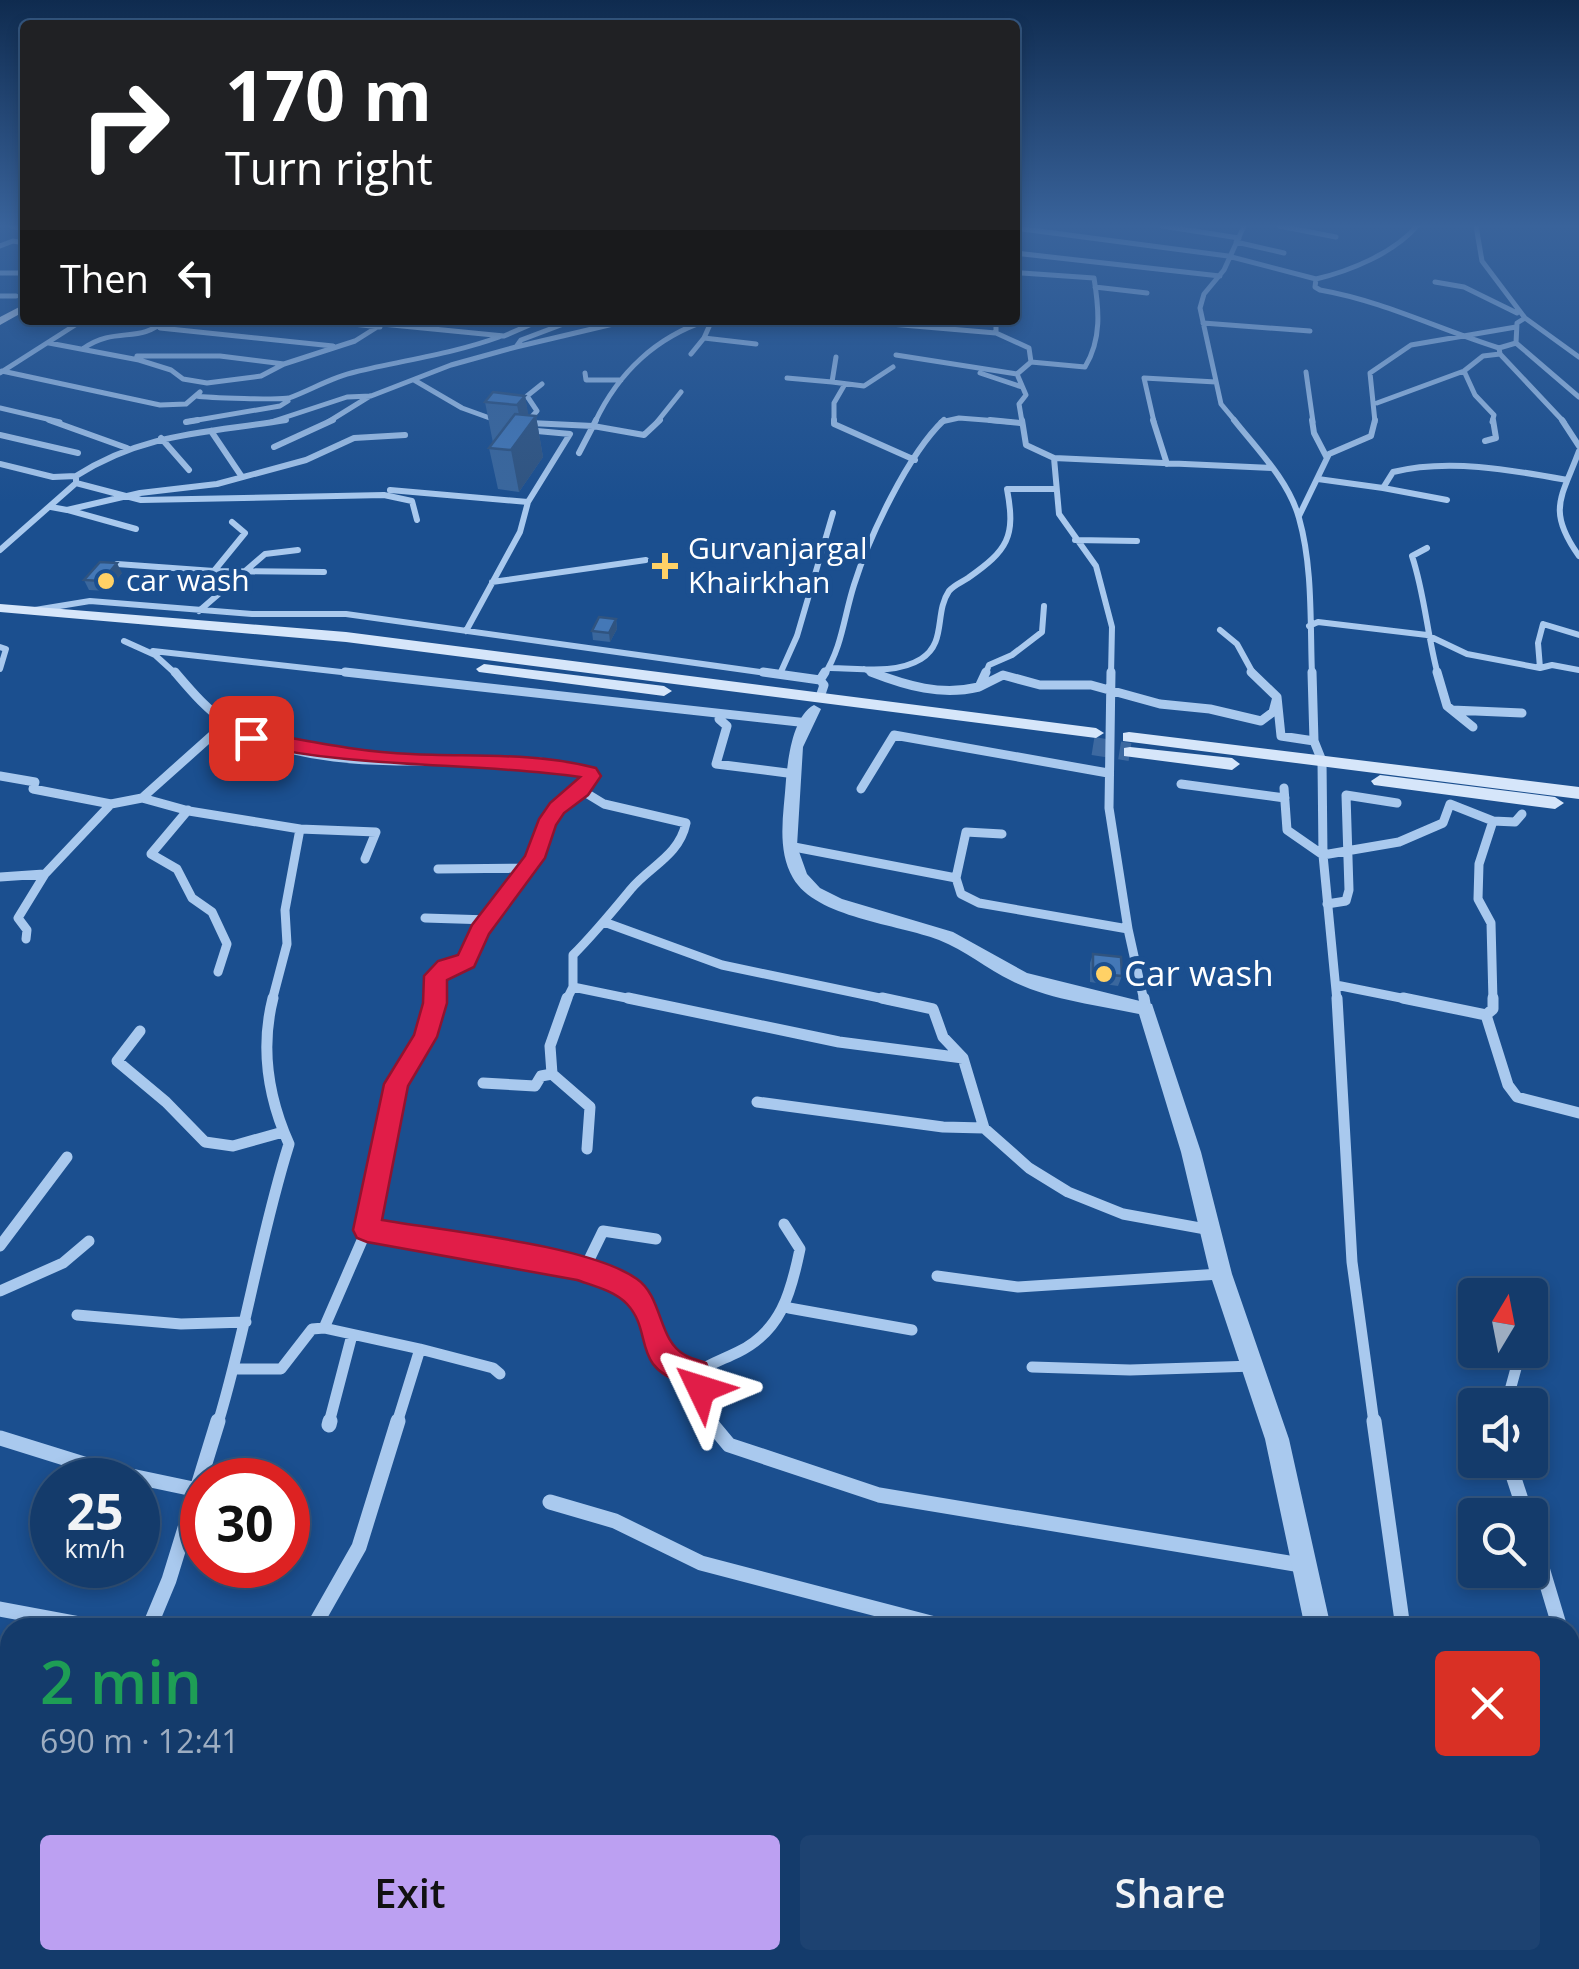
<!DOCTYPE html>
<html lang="en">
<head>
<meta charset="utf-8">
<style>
  :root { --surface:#143b6b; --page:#1d4271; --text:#f1f3f6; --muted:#9dadc1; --line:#33557e; --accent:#bca0f2 }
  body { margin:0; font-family:"Open Sans",sans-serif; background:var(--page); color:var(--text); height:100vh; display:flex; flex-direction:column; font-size:38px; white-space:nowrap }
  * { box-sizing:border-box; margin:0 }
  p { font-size:32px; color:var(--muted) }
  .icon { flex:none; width:55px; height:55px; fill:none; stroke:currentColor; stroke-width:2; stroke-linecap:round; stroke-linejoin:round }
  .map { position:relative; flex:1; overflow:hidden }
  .details { position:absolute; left:0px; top:1618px; width:1580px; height:352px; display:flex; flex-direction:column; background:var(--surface); border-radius:30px 30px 0 0; box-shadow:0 5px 15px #0003,0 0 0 2px var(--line) }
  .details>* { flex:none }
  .banner { position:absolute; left:20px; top:20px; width:1000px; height:305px; border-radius:10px; box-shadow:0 5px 15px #0003,0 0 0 2px var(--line); background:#202124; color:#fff; overflow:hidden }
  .needle { width:65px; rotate:10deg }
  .buttons { position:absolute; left:1458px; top:1278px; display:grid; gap:20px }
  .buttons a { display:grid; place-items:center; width:90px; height:90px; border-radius:10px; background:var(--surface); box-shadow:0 5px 15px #0003,0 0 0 2px var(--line); font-size:50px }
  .speed { position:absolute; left:30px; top:1458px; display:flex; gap:20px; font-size:50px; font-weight:700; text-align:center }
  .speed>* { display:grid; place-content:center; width:130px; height:130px; border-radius:50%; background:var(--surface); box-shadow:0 5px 15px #0003,0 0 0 2px var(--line); line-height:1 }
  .speed small { font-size:25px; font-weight:400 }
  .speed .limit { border:15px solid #d22; background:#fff; color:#111 }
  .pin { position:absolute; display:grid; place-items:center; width:85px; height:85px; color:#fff; margin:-42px; border-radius:20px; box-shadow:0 5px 15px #0006 }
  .me { position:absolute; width:110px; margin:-55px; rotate:311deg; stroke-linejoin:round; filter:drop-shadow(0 0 8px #0008) }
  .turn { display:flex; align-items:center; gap:35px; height:210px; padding:0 40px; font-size:45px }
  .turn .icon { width:130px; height:130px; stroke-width:2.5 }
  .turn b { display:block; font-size:70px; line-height:85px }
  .then { display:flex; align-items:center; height:95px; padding:0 40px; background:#0003; gap:20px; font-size:38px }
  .round { display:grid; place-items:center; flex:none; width:105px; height:105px; border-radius:10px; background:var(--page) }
  .overview { display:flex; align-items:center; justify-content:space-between; height:170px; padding:0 40px }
  h1 { font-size:60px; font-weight:600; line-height:75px; color:#1e9e55 }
  .cta { display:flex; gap:20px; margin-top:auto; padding:20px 40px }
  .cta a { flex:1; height:115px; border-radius:10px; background:var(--accent); color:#111; font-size:40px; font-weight:600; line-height:115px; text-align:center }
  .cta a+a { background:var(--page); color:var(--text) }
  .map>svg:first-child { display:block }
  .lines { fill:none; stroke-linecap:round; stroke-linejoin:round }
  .secondary-tunnel { stroke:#3d69a0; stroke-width:18; stroke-dasharray:18 9; stroke-linecap:butt }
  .minor-far4 { stroke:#a9c9ee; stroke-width:5 }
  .minor-far3 { stroke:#a9c9ee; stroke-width:6 }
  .minor-far2 { stroke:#a9c9ee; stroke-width:9 }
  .minor-far1 { stroke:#a9c9ee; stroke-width:11 }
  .minor { stroke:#a9c9ee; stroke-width:15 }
  .tertiary { fill:#a9c9ee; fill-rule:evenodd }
  .secondary { fill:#d6e6fa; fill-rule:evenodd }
  .wall { fill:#3a679d }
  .shaded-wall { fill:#305480 }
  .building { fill:#4478b7; stroke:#305480; stroke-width:2.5 }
  .route { fill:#e11d48; stroke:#92132f; stroke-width:2.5 }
  .poi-dot { fill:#ffd166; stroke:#1b4f8f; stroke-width:4 }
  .labels { text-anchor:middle; stroke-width:10; stroke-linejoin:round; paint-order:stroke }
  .far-poi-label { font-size:30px; fill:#fff; stroke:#1b4f8f; text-anchor:start }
  .poi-label { font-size:35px; fill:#fff; stroke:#1b4f8f; text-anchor:start }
</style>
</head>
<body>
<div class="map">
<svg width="1579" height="1969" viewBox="0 0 1579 1969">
  <rect width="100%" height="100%" fill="#1b4f8f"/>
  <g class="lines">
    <path class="secondary-tunnel" d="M1093,746L1130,752"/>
    <path class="minor-far4" d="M11,226L25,229
      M1162,226L1239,238
      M1279,226L1336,237
      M1476,226L1482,261L1525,318L1517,323L1516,343L1499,348L1500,354L1564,422
      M1015,228L1228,256L1316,279L1315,287L1320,290C1383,301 1438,329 1499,348
      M1236,242L1284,253
      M0,246L13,241L25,243
      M1015,253L1220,276
      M0,273H25
      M1022,273L1094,278C1099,309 1102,339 1085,367L1031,362
      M1316,279C1350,271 1394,253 1417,226
      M1435,282L1464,287L1517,313
      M1095,287L1147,293
      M0,296H16
      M1525,318L1579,357
      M317,320L380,327
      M508,320L531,324
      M712,320L704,338L756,344
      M844,320L996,333
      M996,320V333L1029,348L1031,362L1017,374L1026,395L1019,404L1022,422
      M1203,323L1310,331
      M160,328L333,346
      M49,343L139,360L171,370L183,379L207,383L261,376L284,364L355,341L382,324L504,336L541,320
      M1516,343L1579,397
      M516,347L630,320
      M84,348C116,326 140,344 165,320
      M691,354L704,338
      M896,355L1017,374
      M137,356H220L284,364
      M836,357L832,382L864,386L893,367
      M2,371L160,405L186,404L200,392
      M1464,371L1475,395L1494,415L1492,422
      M1306,372L1313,422
      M0,373L83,320
      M585,373L586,380H621
      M980,373L1022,387
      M787,378L832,382
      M414,380L462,408L498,421
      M197,396C207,398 282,400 289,398C311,390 332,377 355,372C404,360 452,354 499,337
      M1377,403L1464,371L1483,356L1500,354
      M0,408L60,422
      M186,422L280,406L288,401
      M271,422L347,397L371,396L451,365L516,347L521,340L574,320
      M328,422L370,396
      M527,422L537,411L527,396L542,384
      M595,422C618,373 656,337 708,320
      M657,422L681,392
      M834,422V403L845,384
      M941,422L959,418L1011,422
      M1154,422L1144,378L1216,382
      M1236,422L1221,404L1200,308L1204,294L1224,270L1244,226
      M1375,422L1370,373L1411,345L1516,327"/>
    <path class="minor-far3" d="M49,420L127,448
      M596,420L593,426L644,435L660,420
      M834,420V424L915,460
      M990,420L1020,423
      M1022,420L1026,445L1054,458L1272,468
      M1153,420L1167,464
      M1234,420C1257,449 1289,481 1299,518C1313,567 1310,624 1312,675
      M1312,420L1314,433L1327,458
      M1562,420L1579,446
      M186,422L198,420
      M527,423L530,420
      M530,423L593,426L579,453
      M211,431L242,477
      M0,435L78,453
      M161,438L189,470
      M1485,441L1496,438L1493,420
      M274,447L333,420
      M1579,451C1562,497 1546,510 1579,556
      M1054,458L1059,514L1096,566L1112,627L1111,675
      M0,464L53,477L76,476
      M1318,479L1383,488L1393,472C1448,458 1512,470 1567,480
      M76,483L141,500L384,495L412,501L417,520
      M1383,488L1447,500
      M390,490L528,502
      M51,507L67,510L140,493L217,484L306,460L354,438L405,435
      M68,510L136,529
      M1299,516L1329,454L1371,436L1375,420
      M232,522L245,533L214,571L324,572
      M1075,540L1137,541
      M1427,548L1412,556C1425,595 1427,635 1438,675
      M0,550L76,483V476C145,432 208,433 286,420
      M117,564L214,571
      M492,582L646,560
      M35,610L90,601L252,614H346L781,675
      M199,611L265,554L298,550
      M1309,626L1318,622L1427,635L1467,654L1540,668L1538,643L1543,624L1579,635
      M1220,630L1237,644L1254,675
      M466,631L520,532L528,502L570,434L526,430
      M124,641L155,655L177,675
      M0,647L6,649L0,669
      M153,651L368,675
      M830,668C859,668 895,675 921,659C947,643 934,613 949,591C954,585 962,582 968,578C1008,550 1016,537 1007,489H1054
      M1540,668L1552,665L1579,670
      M864,669L878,675
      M780,674L797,636L833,513
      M824,675C842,648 844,616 854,585C869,537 908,454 944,420
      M985,675L989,665L1012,655L1042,632L1044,606"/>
    <path class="minor-far2" d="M175,672C192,692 208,711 230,725C303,769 405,760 486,761C521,761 560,759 591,777L546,824L534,858L480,931L466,961L446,967L436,977L435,1001
      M345,672L808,723
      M763,672L820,680L824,685L820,697
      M871,672C907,686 941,696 979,687L986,672
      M1111,672L1109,808L1128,929L1144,1001
      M1251,672L1277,697L1281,736L1314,741
      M1312,672L1314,741L1322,761L1323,855L1337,1001
      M1437,672L1447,706L1473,727
      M820,680L825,672
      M979,687L1003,675L1040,685H1091L1160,704L1210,709L1261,721L1273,712L1277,697
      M1452,710L1522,713
      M719,719L727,726L716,764L795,774
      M0,776L35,782L33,789L111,804
      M1181,784L1285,798
      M1284,788L1287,830L1323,855L1399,842L1443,823L1450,804L1493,821
      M861,789L894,735L1108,773
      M142,798L189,811L300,829L285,910L287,944L272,1001
      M188,810L151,854L177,869L192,898L212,912L227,944L218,972
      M300,829L376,832L365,859
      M789,846L956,878L961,894L979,903L1128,929
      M438,869L528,868
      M0,877L44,874
      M956,878L966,832L1002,834
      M1327,904L1346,901L1349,890L1346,795L1397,803
      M425,918L489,920
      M604,922L722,965L894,1001
      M26,939L27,930L18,918L45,874L111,804L142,798L227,722
      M1336,985L1416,1001
      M573,987L641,1001
      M566,1001L573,987V955C594,934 612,912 631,889C650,866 679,856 686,823L604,804L581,790
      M1493,1001L1491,923L1478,899L1479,864L1493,821L1515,822L1522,814"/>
    <path class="minor-far1" d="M567,998L550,1046L552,1074L590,1107L587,1149
      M628,998L839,1042L963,1058
      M882,998L933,1009L943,1037L963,1058L984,1128L1029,1168L1068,1192L1123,1214L1211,1230
      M1144,998L1146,1009
      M1337,998L1352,1262L1374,1423
      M1403,998L1486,1015L1508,1085L1517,1097L1579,1113
      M1486,1015L1493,1009V998
      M140,1031L117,1061L166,1102L205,1142L233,1146L283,1132
      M483,1083L535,1086L541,1076L552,1074
      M757,1102L943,1127L984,1128
      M367,1229L563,1265L611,1279L635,1295L665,1355L696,1373L711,1423
      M0,1246L67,1157
      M584,1270L603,1231L656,1239
      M937,1276L1018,1287L1220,1274
      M0,1291L63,1263L89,1241
      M789,1308L912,1330
      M77,1315L181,1324L246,1322
      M1530,1324L1542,1288
      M420,1349L493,1368L500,1374
      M1032,1367L1130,1370L1254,1366
      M234,1369H281L312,1329L324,1328
      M696,1373C709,1364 724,1359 738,1352C781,1331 791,1293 800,1249L784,1224
      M1506,1405L1521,1350
      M218,1423C246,1331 260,1236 289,1144C268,1097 260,1049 273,998
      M329,1423L352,1335
      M397,1423L420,1349L324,1328L367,1229L397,1084L426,1037L435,998"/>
    <path class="minor" d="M709,1421L729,1445L879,1495L1301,1565
      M1374,1421L1403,1628
      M329,1425L330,1421
      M0,1438L103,1470L198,1490
      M1508,1460L1526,1515
      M550,1502L615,1521L701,1563L950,1628
      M1530,1528L1560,1628
      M0,1609L102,1628
      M149,1628L169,1580L218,1421
      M313,1628L359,1547L398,1421
      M1570,1648L1579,1663
      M1203,1960V1969
      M1365,1960L1366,1969
      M201,1969L204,1960
      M578,1969L579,1960"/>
    <path class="tertiary" d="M814,705L821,709L803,747L797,846L807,874L820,888L842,899L953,932L1027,973L1152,1004L1201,1152L1232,1274L1289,1439L1331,1628H1305L1265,1439L1210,1274L1181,1152L1139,1014C1098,1005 1050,1000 1012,981C987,969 965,950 939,940C898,924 816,918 793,878C776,848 784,813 786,780C788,758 793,716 814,705Z
      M1520,1960H1560L1564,1969H1524Z"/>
    <path class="secondary" d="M25,304V311L0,325V317Z
      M0,604L346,632L1096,728L1104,733L1096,738L346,642L0,612Z
      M484,664L664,686L672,691L664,696L479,672L476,669Z
      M1129,732L1579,787V799L1123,741V733Z
      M1130,747L1232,758L1240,764L1232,770L1124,756V748Z
      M1380,775L1555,797L1564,803L1555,809L1374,785L1371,781Z"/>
  </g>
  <path class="wall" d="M525,396L528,415L536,416L543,457L519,492L498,489L489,448L493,443L485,402Z
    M122,573L107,591L89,590L84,580Z
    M616,619L617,629L610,642L593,640L592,631Z
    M1093,954L1122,976L1118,986L1090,982V963Z"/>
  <path class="shaded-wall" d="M525,396L530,424L536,416L543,457L519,492L511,450L523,434L517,405Z
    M117,563L122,573L107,591L102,581Z
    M616,619L617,629L610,642L609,633Z"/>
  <path class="building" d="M493,392L525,396L517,405L485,402Z
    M515,414L536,416L511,450L489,448Z
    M100,562L117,563L102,581L84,580Z
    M599,617L616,619L609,633L592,631Z
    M1093,954L1121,957L1122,976L1093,973Z"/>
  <linearGradient id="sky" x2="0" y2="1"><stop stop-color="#0f2b4f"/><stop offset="0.45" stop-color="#39639b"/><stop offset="1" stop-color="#39639b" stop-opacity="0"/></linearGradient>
  <rect width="1579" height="502" fill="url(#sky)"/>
  <path class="route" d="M251,731C304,740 358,752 411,754C473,757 535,752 596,768L601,776L588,795L564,813L556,825L545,858L489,934L474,967L447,980V1003L437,1037L408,1086L382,1220C445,1231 589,1245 637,1279C663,1297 658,1341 685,1355C691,1359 700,1360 706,1363L716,1389L712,1399L701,1403L691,1399L685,1384C630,1366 654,1333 627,1304C615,1291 594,1286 577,1280L367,1242L357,1238L353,1230L384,1084L414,1035L423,1003L424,976L438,961L458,955L472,925L525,856L539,819L550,803L580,777C468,761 355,770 244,742V733Z"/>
  <g class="poi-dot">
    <path d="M660 551h10v10h10v10h-10v10h-10v-10h-10v-10h10z"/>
    <circle cx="106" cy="581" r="10"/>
    <circle cx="1104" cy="974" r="10"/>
  </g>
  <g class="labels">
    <g class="far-poi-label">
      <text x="688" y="559">Gurvanjargal<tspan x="688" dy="34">Khairkhan</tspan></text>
      <text x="126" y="591">car wash</text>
    </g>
    <g class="poi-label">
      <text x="1124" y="986">Car wash</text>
    </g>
  </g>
</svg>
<div class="buttons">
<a><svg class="needle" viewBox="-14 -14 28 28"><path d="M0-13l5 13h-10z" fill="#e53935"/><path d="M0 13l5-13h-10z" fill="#9dadc1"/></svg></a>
<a><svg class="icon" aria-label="sound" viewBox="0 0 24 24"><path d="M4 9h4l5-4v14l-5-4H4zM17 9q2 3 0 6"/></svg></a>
<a><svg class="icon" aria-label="search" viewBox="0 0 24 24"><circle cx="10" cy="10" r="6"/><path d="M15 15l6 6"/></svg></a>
</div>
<div class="speed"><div>25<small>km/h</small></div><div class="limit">30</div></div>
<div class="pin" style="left:251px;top:738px;background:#d93025"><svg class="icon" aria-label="arrive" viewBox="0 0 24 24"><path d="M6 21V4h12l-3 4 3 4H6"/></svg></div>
<svg class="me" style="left:701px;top:1389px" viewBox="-20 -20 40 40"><path d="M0-17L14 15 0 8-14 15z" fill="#e11d48" stroke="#fff" stroke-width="4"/></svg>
<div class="banner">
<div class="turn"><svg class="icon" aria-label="right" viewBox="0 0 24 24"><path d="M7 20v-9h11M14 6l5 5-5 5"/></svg><div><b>170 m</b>Turn right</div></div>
<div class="then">Then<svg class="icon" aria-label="left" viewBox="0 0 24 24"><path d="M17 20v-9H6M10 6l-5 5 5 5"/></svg></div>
</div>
<section class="details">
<div class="overview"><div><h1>2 min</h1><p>690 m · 12:41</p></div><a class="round" style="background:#d93025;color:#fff"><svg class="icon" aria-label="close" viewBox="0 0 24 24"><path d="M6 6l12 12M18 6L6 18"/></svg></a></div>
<div class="cta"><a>Exit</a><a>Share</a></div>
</section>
</div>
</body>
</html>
